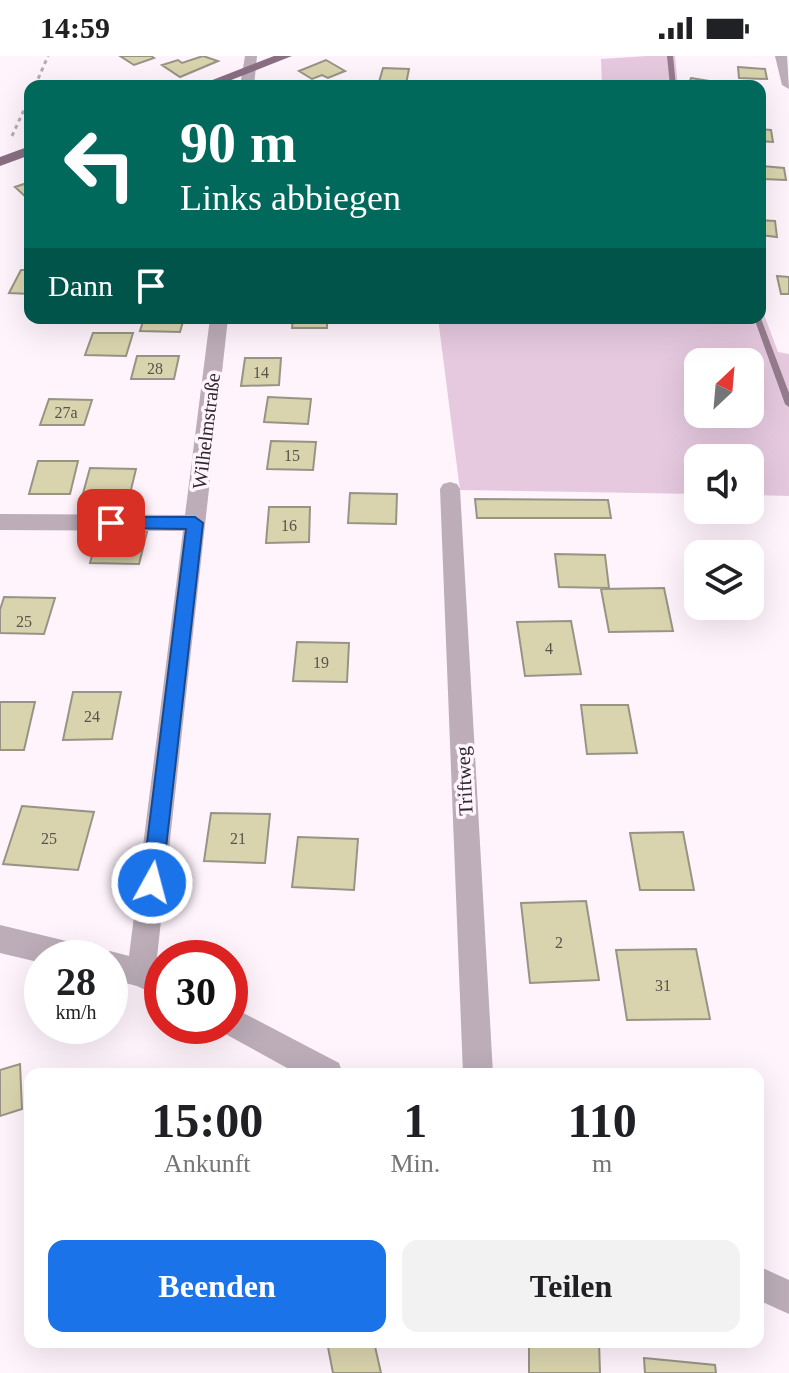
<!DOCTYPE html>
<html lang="de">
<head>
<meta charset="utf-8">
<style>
  :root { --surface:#fff; --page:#f2f2f2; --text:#202124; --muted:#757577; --accent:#1a73e8 }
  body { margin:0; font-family:"Times New Roman",serif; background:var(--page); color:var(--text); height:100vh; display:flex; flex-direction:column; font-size:30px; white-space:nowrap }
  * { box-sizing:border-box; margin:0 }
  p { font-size:26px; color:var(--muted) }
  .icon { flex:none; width:44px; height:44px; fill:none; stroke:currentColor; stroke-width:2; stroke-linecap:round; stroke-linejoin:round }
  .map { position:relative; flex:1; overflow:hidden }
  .drawer { position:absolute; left:24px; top:1012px; width:740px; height:280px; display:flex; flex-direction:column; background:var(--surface); border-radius:16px; box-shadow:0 8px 32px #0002 }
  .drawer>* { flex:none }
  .banner { position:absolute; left:24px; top:24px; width:742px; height:244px; border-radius:16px; box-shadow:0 8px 32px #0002; background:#00695c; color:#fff; overflow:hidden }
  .needle { width:52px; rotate:26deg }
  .fabs { position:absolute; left:684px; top:292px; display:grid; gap:16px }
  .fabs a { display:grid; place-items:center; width:80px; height:80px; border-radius:16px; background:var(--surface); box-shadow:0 8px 32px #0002; font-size:40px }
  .speed { position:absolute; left:24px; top:884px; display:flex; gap:16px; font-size:40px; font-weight:700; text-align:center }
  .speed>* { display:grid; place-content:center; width:104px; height:104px; border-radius:50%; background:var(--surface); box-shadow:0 8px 32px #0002; line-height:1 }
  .speed small { font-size:20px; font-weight:400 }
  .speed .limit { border:12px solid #d22; background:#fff; color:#111 }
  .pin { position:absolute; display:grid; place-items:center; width:68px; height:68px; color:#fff; margin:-34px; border-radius:16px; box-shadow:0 4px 12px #0006 }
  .me { position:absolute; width:88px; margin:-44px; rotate:7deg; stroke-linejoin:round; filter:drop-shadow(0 0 6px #0008) }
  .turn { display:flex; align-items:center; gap:28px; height:168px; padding:0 24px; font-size:36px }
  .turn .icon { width:104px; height:104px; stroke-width:2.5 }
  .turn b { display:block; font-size:56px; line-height:68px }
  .then { display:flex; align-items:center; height:76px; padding:0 24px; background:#0003; gap:16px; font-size:30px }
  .eta { display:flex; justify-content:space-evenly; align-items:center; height:136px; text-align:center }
  .eta b { font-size:48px; font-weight:700; line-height:56px }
  .cta { display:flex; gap:16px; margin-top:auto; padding:16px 24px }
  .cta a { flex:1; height:92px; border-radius:16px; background:var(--accent); color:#fff; font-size:32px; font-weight:700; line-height:92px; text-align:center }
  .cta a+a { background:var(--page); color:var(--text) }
  .status { display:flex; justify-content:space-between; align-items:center; height:56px; padding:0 40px; background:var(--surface); direction:ltr }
  .status svg { height:22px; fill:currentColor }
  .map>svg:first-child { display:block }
  .green { fill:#e6c9df; fill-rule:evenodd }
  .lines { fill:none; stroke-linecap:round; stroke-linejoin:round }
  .stream { fill:#957c8e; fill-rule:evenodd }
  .building { fill:#dad4ae; stroke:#979486; stroke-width:2 }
  .path { stroke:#b6acb3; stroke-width:3; stroke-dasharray:4 4; stroke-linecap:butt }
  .minor { fill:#bcadb8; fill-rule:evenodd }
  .major { fill:#896f83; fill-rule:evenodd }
  .route { fill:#1a73e8; stroke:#114b97; stroke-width:2 }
  .labels { text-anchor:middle; stroke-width:7; stroke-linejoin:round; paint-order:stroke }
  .number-label { font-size:16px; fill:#58534c }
  .street-label { font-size:20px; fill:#2d282b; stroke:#fff3fc }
</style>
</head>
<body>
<div class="status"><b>14:59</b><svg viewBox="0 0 49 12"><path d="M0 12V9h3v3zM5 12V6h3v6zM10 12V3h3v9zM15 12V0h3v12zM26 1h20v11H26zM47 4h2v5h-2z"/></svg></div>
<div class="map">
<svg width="789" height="1317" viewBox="0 0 789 1317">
  <rect width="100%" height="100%" fill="#fff3fc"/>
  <path class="green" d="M647,0H675L678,30H602L601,3Z
    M760,248L778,296L789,298V440L750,439V402H698V438L460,434L438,262H760ZM698,306H750V358H698Z"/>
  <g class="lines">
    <path class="stream" d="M667,0H673L676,30H670Z
      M760,260L789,337V351L785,348L754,262H760Z"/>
  </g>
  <path class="building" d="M120,0H151L154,2L134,9Z
    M203,0L218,5L180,21L162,9L178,4L182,7Z
    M326,4L345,15L328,22L322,19L312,23L299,15Z
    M738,11L765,13L767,23L739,22Z
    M383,12L409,13L406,28L379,26Z
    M691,22L716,26V30H688Z
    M760,73L771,74L773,86L760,85Z
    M761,110L784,112L786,124L763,123Z
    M30,126V144H29L15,131Z
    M760,164L775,165L777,181L760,179Z
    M21,214H30V238L9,237Z
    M777,220L789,221V238H781Z
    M144,262H184L180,276L140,275Z
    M293,262H327V272H292Z
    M93,277H133L126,300L85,299Z
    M137,300H179L174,323H131Z
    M245,302H281L279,329L241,330Z
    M268,341L311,343L308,368L264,366Z
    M49,343L92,344L84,369H40Z
    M271,385L316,386L313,414L267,413Z
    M38,405H78L70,438H29Z
    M90,412L136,413L129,442L82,441Z
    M350,437L397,438L396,468L348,467Z
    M475,443L608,444L611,462H477Z
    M269,451H310L309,486L266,487Z
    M99,475L147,476L139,508L90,507Z
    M555,498L605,499L609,532L559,531Z
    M664,532L673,575L609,576L601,533Z
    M4,541L55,542L44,578L0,577V554Z
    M571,565L581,618L525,620L517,566Z
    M297,586L349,587L347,626L293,625Z
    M73,636H121L112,683L63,684Z
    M0,646H35L24,694H0Z
    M581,649H628L637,697L587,698Z
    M22,750L94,756L78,814L3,808Z
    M211,757L270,758L265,807L204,805Z
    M683,776L694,834H640L630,777Z
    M298,781L358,783L354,834L292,831Z
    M586,845L599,924L530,927L521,847Z
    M696,893L710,963L627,964L616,894Z
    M20,1008L22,1053L0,1060V1014Z
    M327,1286H374L381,1317H333Z
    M529,1286H599L600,1317H529Z
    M644,1302L715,1309L716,1317H645Z"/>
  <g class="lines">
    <path class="path" d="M35,30L48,0
      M12,80L30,41"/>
    <path class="minor" d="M245,0H257L254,30H240Z
      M775,0H787L789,33L782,29Z
      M210,262H228L156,910L162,913V942L137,930L110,923V902H99L110,895L129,900L183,475L0,474V458L185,459Z
      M450,426L457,428L460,433L493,1018H463L440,433L443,428Z
      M0,869L79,888L89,892L93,902H42V907L0,897Z
      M230,950L339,1007L343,1018H298L220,975L217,970H230Z
      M758,1210L789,1224V1258L758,1244Z"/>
    <path class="major" d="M274,0H292L216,30H197Z
      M30,90V99L0,110V101Z"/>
  </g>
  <path class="route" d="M111,461H195L203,467L162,827L159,834L152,837L145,834L142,827L186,473L111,472L104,467Z"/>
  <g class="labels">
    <g class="number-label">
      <text x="155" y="318">28</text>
      <text x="261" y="322">14</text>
      <text x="66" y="362">27a</text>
      <text x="292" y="405">15</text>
      <text x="289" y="475">16</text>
      <text x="24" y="571">25</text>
      <text x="549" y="598">4</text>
      <text x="321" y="612">19</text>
      <text x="92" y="666">24</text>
      <text x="49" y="788">25</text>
      <text x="238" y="788">21</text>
      <text x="559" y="892">2</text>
      <text x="663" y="935">31</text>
    </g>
    <g class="street-label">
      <text transform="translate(206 375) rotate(-83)" y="7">Wilhelmstraße</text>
      <text transform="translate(464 725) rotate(-93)" y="7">Triftweg</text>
    </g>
  </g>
</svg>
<div class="fabs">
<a><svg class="needle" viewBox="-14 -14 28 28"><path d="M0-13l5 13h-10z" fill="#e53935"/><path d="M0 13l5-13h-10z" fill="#757577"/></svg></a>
<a><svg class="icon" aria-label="sound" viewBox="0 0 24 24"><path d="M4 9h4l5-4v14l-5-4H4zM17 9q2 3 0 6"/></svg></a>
<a><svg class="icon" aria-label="layers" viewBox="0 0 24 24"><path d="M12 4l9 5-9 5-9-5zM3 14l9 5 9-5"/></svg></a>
</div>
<div class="speed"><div>28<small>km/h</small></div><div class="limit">30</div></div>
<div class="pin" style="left:111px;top:467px;background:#d93025"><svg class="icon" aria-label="arrive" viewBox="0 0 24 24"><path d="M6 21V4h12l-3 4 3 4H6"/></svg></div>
<svg class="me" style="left:152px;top:827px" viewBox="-20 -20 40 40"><circle r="17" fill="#1a73e8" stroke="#fff" stroke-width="3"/><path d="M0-11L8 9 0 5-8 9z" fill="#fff"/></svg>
<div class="banner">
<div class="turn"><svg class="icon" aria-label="left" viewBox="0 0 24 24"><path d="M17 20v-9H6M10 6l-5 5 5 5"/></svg><div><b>90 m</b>Links abbiegen</div></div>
<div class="then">Dann<svg class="icon" aria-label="arrive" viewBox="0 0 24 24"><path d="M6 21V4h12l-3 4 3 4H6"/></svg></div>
</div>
<section class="drawer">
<div class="eta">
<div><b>15:00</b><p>Ankunft</p></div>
<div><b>1</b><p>Min.</p></div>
<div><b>110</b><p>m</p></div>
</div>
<div class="cta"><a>Beenden</a><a>Teilen</a></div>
</section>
</div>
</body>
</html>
